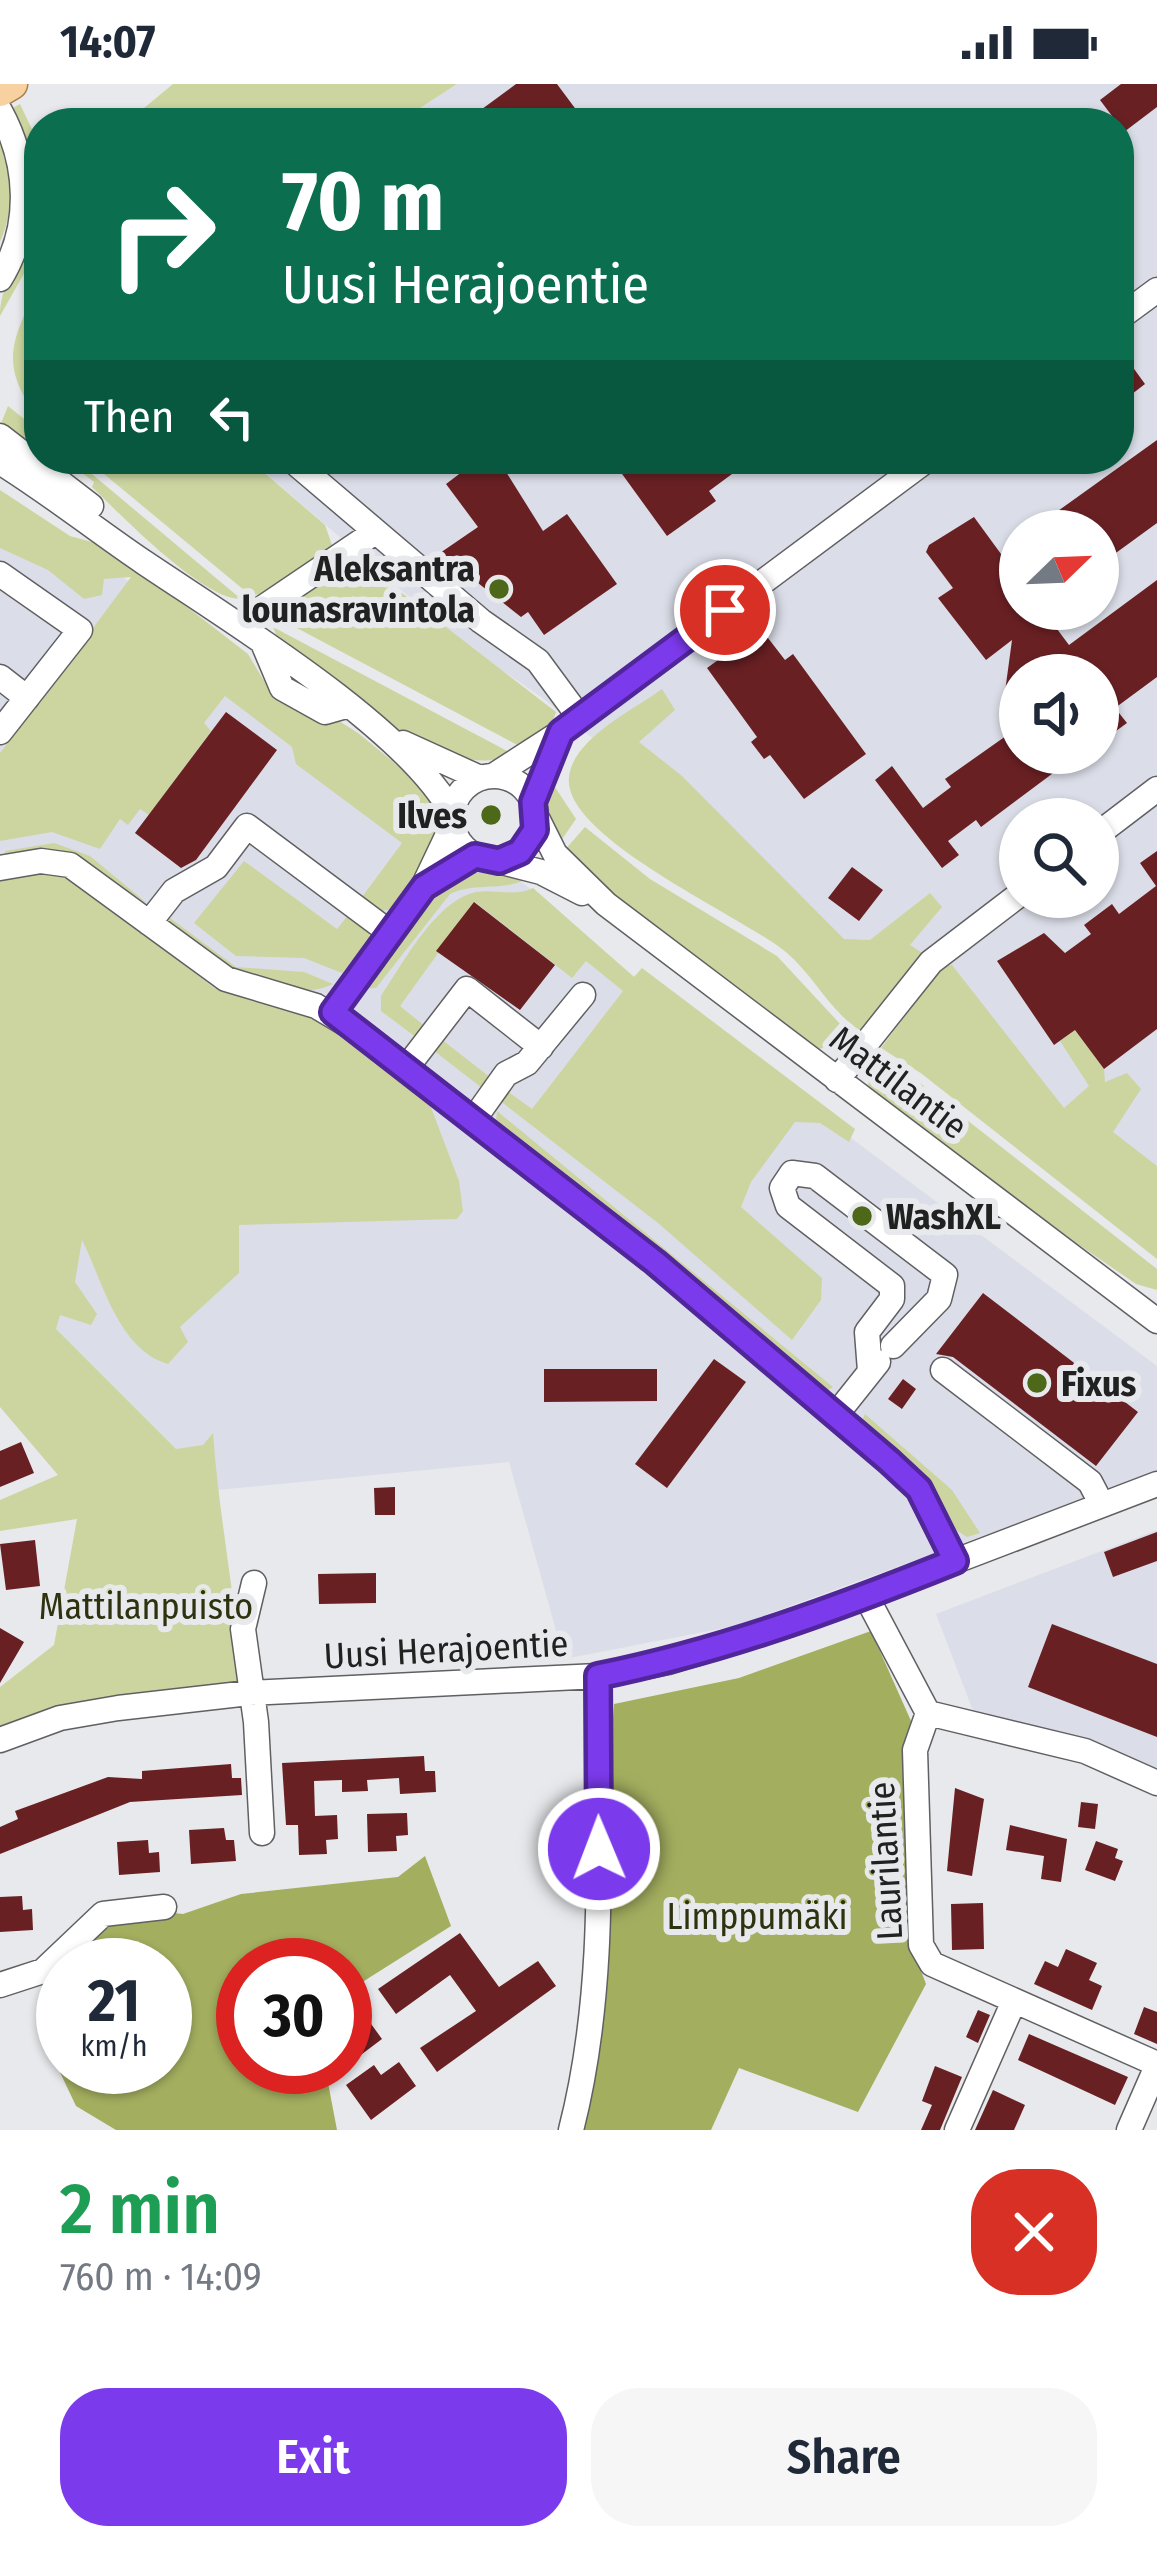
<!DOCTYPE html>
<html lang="en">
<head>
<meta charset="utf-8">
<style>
  :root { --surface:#fff; --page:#f6f6f7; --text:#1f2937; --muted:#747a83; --accent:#7c3aed }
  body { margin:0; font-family:"Fira Sans Condensed",sans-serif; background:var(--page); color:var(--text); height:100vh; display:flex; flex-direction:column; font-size:45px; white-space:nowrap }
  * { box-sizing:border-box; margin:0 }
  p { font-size:39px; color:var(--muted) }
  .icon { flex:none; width:66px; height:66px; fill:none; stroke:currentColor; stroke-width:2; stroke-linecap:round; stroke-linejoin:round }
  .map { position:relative; height:2046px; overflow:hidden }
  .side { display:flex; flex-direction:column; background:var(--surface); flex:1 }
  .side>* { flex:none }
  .top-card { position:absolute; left:24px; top:24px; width:1110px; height:366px; border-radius:48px; box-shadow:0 3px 9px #0004; background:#0b6e4f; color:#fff; overflow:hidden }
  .needle { width:78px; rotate:67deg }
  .buttons { position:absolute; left:999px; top:426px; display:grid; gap:24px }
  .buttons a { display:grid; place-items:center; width:120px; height:120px; border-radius:50%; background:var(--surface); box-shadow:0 3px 9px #0004; font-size:60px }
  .speed { position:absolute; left:36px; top:1854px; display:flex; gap:24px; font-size:60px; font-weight:700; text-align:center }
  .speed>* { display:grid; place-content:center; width:156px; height:156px; border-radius:50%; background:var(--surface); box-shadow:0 3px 9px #0004; line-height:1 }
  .speed small { font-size:30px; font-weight:400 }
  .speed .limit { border:18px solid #d22; background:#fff; color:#111 }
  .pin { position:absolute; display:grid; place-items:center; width:102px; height:102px; color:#fff; margin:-51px; border:6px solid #fff; border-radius:50%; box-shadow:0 3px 12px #0007 }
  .me { position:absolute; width:132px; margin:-66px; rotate:359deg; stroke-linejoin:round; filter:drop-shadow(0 0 9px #0008) }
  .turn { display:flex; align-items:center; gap:42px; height:252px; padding:0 60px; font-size:54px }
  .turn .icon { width:156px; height:156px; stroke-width:2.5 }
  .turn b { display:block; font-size:84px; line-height:102px }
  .then { display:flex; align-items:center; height:114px; padding:0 60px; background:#0003; gap:24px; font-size:45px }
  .round { display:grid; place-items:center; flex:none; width:126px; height:126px; border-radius:48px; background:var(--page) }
  .overview { display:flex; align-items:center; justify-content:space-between; height:204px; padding:0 60px }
  h1 { font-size:72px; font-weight:600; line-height:90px; color:#1e9e55 }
  .cta { display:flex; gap:24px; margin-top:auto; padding:24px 60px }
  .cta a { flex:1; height:138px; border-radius:48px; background:var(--accent); color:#fff; font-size:48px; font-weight:600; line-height:138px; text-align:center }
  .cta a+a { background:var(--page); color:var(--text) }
  .status { display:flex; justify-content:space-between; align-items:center; height:84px; padding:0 60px; background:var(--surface); direction:ltr }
  .status svg { height:33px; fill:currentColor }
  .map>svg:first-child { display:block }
  .built { fill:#dbdee8; fill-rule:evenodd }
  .green { fill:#ccd5a0 }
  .forest { fill:#a3ae5f; fill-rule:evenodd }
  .building { fill:#692023 }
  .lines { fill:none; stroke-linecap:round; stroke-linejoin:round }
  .minor-casing { stroke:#606063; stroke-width:27 }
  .major-casing { stroke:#a97f4b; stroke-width:33 }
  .minor { stroke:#fff; stroke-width:24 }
  .major { stroke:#f7d1a0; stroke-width:30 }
  .route-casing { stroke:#51269a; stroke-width:30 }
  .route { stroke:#7c3aed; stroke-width:21 }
  .poi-dot { fill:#4d6819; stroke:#e8e9ec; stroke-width:4.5 }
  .labels { text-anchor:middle; stroke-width:12; stroke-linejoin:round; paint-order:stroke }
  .poi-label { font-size:36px; font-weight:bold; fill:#212122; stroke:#e8e9ec; text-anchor:end }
  .street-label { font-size:36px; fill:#212122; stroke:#e8e9ec }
  .park-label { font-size:36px; fill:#2e320f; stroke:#e8e9ec }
</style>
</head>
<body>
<div class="status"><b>14:07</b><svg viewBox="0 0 49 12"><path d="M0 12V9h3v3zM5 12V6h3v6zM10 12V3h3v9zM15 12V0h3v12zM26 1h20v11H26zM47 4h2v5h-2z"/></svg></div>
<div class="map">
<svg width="1157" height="2046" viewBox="0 0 1157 2046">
  <rect width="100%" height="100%" fill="#e8e9ec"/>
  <path class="built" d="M457,0H1157V1095L918,914L541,613L464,560L249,375H1119V39H397ZM1020,447H1098V525H1020ZM1020,591H1098V669H1020ZM1020,735H1098V813H1020Z
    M0,417L87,466L532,806L636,894L1157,1282V1388L735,1542L564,1575L509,1378L217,1406L0,1190Z
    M1157,1446V1684L1066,1651L975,1632L936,1530Z"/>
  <path class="green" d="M173,0H457L397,39H126Z
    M20,20L39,60V163L0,232C0,205 11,195 23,172C48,124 37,70 9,26Z
    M0,47C10,87 17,119 0,158Z
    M39,200V336C0,281 9,261 39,200Z
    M8,322L39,347V368L0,342Z
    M74,375L241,515C203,516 120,430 92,403L94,398L73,382Z
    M86,375H267L260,385L325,441L333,464L266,510L250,511Z
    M0,406L70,452L99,460L143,489L248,570L267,602L291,623L339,637L358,649L424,703L440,741L426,781L392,825L381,827L362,813L402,759L296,680L292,663L225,612L204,639L211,647L149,731L140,725L128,741L120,735L100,765L52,748L0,757V669L131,493L104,495L102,511L84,515L48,486L0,464Z
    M350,482H367L556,628L552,639L523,664L276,533L283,522Z
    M273,543L513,670C444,704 332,595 278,555Z
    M662,605L675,626L639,658L682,692L844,855L870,856L930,809L942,823L910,861L924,870L864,949C832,931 815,893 787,869C745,833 562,754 569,693C573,654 634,626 662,605Z
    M549,694L576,735L558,761L546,728Z
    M585,743L650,795L777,872L855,956L819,965L574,780L563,768Z
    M54,759L90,772L148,820L69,769L39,765L6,772L5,767Z
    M244,777L337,845L349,830L367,843L370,854L342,889L304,874L236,872L194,839Z
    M54,788L72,794L214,904L318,935L427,1013L459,1097L463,1127L457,1135L239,1141V1189L180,1243L188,1258L168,1280C118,1266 102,1195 82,1156L75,1198L97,1230L91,1241L60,1231L56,1245L176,1365L203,1361L213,1349C219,1434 236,1515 242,1599L100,1614L0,1644V1603L54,1561L77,1435L0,1447V1416L58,1391L0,1323V797Z
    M466,788L529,792C511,809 474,797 450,810L376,904L361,905C390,866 420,806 466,788Z
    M533,804L634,893L642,884L855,1045L849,1058L820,1039L795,1038L751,1098L741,1123L822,1194L821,1216L792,1256L658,1139L499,1016L507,1007L532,1025L623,907L586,877L572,894L475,818L400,922L426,943L417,954L381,927V912C402,881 436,816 476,808C496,805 515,813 533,804Z
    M166,831L236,883L304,888L333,900C281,926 203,866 163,836Z
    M952,881L1064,1024L1089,1002L1060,957L1075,946L1104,985L1105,998L1127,989L1141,1005L1113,1048L1157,1082V1175L922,990L881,964L942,883Z
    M441,955L491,994L482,1004L433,966Z
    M874,973L916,996L1157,1185V1206L1136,1200L1075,1158L880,1013L868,1002Z
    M497,1027L833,1303L824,1309L673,1179L496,1037Z
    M865,1330L952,1406L980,1449L967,1453L956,1446L924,1395L861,1339Z"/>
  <path class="forest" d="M871,1547L911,1637L905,1681L913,1866L926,1900L858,2028L739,1984L711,2046H581L614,1620L739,1594Z
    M425,1772L451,1842L345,1909V1881H243V1983H325L337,2046H116L76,2022L39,1944L43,1887L131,1824L183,1830L241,1810L398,1793ZM63,1881H165V1983H63Z"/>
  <path class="building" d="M516,0H557L586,39H463Z
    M1121,0H1157V23L1124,48L1100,16Z
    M1129,278L1145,300L1119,320V286Z
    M1157,356V439L1098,482V447H1030Z
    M479,375H498L543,447L567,430L617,500L544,551L528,528L521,533L440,469L478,443L446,400Z
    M629,375H721L732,390L709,407L716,417L667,452L617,383Z
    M974,433L1020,496V525H1042L1069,561L1157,496V593L1115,624L1127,639L1098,660V591H1020V633L1002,630L1012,556L986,576L938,514L953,504L926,468L929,461Z
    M761,545L785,576L793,570L866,670L804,715L770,671L764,675L751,658L757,653L707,584Z
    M226,628L277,666L196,776L181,784L135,749Z
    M1020,642V669H1080L981,743L976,736L948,757L959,771L942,784L875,696L892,682L923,724L951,703L945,695Z
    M1157,767V945L1104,985L1075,946L1054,961L997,877L1044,849L1065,869L1091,850L1084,841L1112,820L1119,830L1156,802L1140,779Z
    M852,783L883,806L859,837L828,814Z
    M474,818L555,881L520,926L436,867Z
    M983,1209L1138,1328L1096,1382L953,1273L936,1270Z
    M714,1275L746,1298L667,1404L635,1380Z
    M544,1285H657V1317L544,1318Z
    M903,1295L916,1305L902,1325L888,1315Z
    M21,1358L34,1389L0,1403V1367Z
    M395,1403V1431H375L374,1404Z
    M1157,1448V1477L1113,1493L1104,1468Z
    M35,1456L40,1502L6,1506L0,1460Z
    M376,1489V1519L319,1520L318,1490Z
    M1052,1540L1157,1580V1653L1028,1603Z
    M0,1544L24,1558L0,1599Z
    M424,1672L425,1687H435L436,1708L400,1710L399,1694L367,1696L368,1707L342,1708V1696L314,1697L315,1732L337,1731L338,1755L326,1756L327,1770L299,1771L298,1741H286L282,1679Z
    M231,1680L232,1694H241L242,1711L130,1718L0,1770V1743L18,1735L15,1727L108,1693L142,1695V1687Z
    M955,1704L984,1715L972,1792L947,1787Z
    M1081,1718L1098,1720L1095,1745L1078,1743Z
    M407,1729L408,1751L396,1752L397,1767L368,1768L367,1730Z
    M1010,1741L1067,1755L1061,1798L1041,1795L1044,1772L1006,1766Z
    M224,1744L226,1756H234L236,1777L191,1780L189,1746Z
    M148,1756L149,1769L159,1768L160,1788L119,1791L117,1758Z
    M1096,1757L1118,1765L1115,1774L1123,1777L1115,1797L1085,1786Z
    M22,1812L23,1826L32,1825L33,1846L0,1848V1813Z
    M983,1819L984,1865L952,1866L951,1820Z
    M460,1849L499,1903L538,1877L556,1902L437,1988L420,1964L476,1927L450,1891L396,1930L378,1905Z
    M1066,1865L1097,1879L1089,1896L1102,1902L1092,1926L1034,1900L1045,1877L1058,1883Z
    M358,1922L382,1955L358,1973L345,1955V1931Z
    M1144,1923L1157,1928V1960L1134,1950Z
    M978,1926L990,1931L978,1959L966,1953Z
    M1029,1950L1128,1993L1115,2021L1018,1976Z
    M399,1978L416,2002L371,2036L346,2001L374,1981L381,1991Z
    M935,1982L962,1993L940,2046H921L932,2021L922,2017Z
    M993,2006L1025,2021L1014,2046H975Z"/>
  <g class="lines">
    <g class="minor-casing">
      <path id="minor" d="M0,27C29,80 32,143 0,195
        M1119,234L1157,206
        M0,352L91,422
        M293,377L481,537L538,577L580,634
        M0,378C50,409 96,446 145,479C228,535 407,644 452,729
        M0,490L80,546L0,648
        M246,546L261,525L375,448
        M263,559L282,604L325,628L346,622
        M0,593L27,614
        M403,659L480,694
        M452 734a42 42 0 1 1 84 0a42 42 0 1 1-84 0Z
        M493,692L561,648L928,375
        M533,718L561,648
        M536,732L555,770L606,820L1157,1237
        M1098,750L1157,705
        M498,777L541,788L582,809
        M0,784L41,777L70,781L226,895L316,922L363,950L655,1178L889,1377L919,1405L955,1477
        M149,839L174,807L216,783L247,742L389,848
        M333,929L423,803L452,742
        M407,983L467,905L541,963
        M837,996L931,878L1020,810
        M474,1035L506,990L527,979L583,911
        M943,1286L1090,1398L1102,1421
        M870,1287L867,1248L892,1215V1202L788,1122L782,1104L792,1089L815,1092L945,1191L939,1215L893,1262
        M835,1332L878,1278
        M254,1499L243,1545L256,1638L262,1749
        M866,1512L928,1629
        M928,1629L915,1666L921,1861L932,1880L1157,1980
        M928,1629L1085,1667L1157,1699
        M0,1656L60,1634L118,1624L249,1609L598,1592L668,1578L791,1540L1157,1400
        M0,1901L43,1887L103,1830L164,1823
        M571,2046C609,1899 597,1743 598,1592
        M957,2046L1014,1917
        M1129,2046L1157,1982"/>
    </g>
    <g class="major-casing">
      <path id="major" d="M0,7L12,0"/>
    </g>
    <use href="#minor" class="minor"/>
    <use href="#major" class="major"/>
  </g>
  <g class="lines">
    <g class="route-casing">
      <path id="route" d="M599,1765L598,1592C722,1567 838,1524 955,1477L919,1405L889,1377L655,1178L333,928L424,803L475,772L499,777L520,768L535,746L533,718L561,648L725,526"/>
    </g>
    <use href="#route" class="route"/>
  </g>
  <g class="poi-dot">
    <circle cx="499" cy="505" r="12"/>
    <circle cx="491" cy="731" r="12"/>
    <circle cx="862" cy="1132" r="12"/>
    <circle cx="1037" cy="1299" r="12"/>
  </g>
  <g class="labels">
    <g class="poi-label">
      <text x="475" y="497">Aleksantra<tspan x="475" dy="41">lounasravintola</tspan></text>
      <text x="467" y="744">Ilves</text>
      <text x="886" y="1145" text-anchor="start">WashXL</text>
      <text x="1061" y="1312" text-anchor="start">Fixus</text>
    </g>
    <g class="street-label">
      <text transform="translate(899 998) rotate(37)" y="13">Mattilantie</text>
      <text transform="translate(446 1565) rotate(-3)" y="13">Uusi Herajoentie</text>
      <text transform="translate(885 1777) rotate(-93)" y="13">Laurilantie</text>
    </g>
    <g class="park-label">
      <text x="146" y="1535">Mattilanpuisto</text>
      <text x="757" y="1845">Limppumäki</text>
    </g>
  </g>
</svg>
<div class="buttons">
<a><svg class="needle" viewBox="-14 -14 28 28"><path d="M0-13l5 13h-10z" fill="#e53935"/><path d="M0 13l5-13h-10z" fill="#747a83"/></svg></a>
<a><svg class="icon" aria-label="sound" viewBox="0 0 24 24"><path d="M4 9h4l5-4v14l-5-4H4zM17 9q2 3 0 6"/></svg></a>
<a><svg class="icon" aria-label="search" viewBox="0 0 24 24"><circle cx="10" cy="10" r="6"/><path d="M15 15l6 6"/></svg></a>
</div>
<div class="speed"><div>21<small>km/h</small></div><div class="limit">30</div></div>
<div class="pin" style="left:725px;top:526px;background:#d93025"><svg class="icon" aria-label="arrive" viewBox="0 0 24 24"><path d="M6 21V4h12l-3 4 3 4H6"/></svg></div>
<svg class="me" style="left:599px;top:1765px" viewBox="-20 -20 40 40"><circle r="17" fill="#7c3aed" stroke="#fff" stroke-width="3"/><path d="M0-11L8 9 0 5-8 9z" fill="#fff"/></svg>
<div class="top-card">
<div class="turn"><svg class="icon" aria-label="right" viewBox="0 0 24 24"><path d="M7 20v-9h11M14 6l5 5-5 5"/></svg><div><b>70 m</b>Uusi Herajoentie</div></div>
<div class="then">Then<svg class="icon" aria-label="left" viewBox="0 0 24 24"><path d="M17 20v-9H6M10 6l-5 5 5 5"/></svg></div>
</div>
</div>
<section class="side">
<div class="overview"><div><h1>2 min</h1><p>760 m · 14:09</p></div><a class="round" style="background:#d93025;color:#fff"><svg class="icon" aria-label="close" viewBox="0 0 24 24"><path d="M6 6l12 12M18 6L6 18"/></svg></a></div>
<div class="cta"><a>Exit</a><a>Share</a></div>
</section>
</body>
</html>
